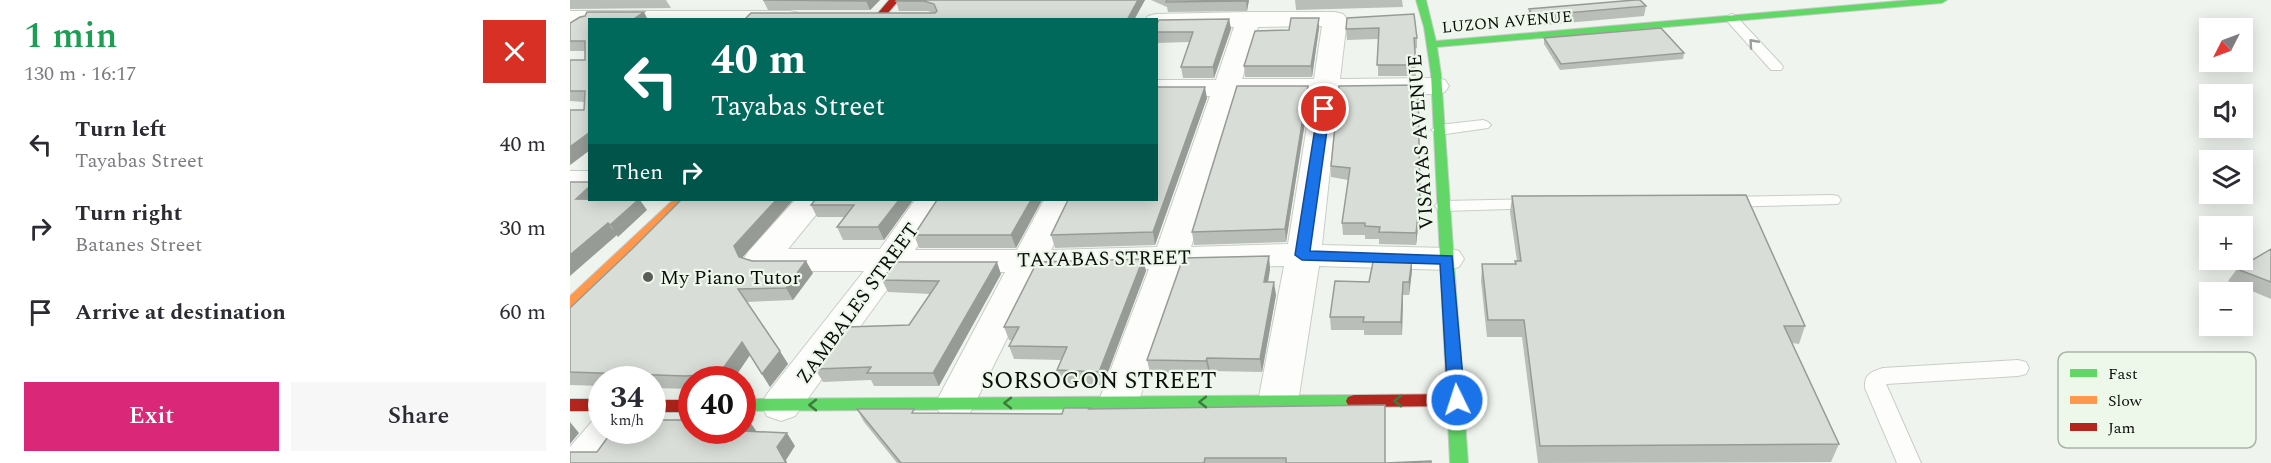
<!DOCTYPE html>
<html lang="en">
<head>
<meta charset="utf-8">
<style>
  :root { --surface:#fff; --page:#f7f7f7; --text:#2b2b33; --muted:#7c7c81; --accent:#db2777 }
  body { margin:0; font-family:Spectral,serif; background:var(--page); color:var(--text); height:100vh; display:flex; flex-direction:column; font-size:22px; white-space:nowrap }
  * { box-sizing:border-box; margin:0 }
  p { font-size:20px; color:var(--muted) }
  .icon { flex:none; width:33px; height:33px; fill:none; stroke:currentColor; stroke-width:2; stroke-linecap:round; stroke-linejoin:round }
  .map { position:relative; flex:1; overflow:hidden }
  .side { display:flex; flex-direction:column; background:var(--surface); width:570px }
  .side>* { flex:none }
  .hud { position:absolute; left:18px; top:18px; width:570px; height:183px; border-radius:0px; box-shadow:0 3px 15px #0003; background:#00695c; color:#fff; overflow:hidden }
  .needle { width:39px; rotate:228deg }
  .fabs { position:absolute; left:1629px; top:18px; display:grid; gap:12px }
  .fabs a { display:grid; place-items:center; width:54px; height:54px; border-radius:0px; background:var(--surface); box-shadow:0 3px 15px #0003; font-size:30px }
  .speed { position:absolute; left:18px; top:366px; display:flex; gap:12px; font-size:30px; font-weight:700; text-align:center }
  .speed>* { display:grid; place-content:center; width:78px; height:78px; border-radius:50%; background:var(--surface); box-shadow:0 3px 15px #0003; line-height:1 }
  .speed small { font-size:15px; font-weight:400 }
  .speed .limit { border:9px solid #d22; background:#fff; color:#111 }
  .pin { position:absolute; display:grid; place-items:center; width:51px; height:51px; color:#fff; margin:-26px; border:3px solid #fff; border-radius:50%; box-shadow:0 2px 6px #0007 }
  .me { position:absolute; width:66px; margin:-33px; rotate:356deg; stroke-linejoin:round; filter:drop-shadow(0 0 4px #0008) }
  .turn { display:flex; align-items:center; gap:21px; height:126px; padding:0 24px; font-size:27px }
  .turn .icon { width:78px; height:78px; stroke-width:2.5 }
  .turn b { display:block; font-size:42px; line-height:51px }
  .then { display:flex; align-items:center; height:57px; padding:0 24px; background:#0003; gap:12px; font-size:22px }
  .round { display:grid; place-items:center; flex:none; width:63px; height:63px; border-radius:0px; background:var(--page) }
  .summary { display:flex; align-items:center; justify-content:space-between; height:102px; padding:0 24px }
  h1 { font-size:36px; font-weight:600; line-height:45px; color:#1e9e55 }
  .button { display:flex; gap:12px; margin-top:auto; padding:12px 24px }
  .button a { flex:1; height:69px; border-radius:0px; background:var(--accent); color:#fff; font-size:24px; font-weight:600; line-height:69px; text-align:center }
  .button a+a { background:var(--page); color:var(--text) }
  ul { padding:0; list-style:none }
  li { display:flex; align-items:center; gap:18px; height:84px; padding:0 24px }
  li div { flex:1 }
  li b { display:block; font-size:22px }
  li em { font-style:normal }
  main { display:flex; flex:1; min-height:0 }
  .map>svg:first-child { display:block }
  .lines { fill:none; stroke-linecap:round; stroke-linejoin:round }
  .lane-casing { stroke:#c8cdc8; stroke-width:2 }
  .street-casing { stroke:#c8cdc8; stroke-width:2 }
  .fast-casing { stroke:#c8cdc8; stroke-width:2 }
  .slow-casing { stroke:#c8cdc8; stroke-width:2 }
  .jam-casing { stroke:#c8cdc8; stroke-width:2 }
  .lane { fill:#fdfefc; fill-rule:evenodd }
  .street { fill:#fdfefc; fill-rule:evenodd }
  .fast { fill:#63d668; fill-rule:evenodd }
  .slow { fill:#ff974d; fill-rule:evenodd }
  .jam { fill:#b3261e; fill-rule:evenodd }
  .wall { fill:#babeb9 }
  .shaded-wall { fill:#979b96 }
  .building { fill:#d8ddd7; stroke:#979b96; stroke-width:1.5 }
  .oneway { stroke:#9c9e9b }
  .oneway2 { stroke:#3b7c3d }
  .route { fill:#1a73e8; stroke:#114b97; stroke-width:1.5 }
  .poi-dot { fill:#5a5e59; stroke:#edf8eb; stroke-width:2 }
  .labels { text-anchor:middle; stroke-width:4.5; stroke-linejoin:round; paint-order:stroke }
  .far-street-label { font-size:16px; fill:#0a0d09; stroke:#edf8eb }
  .street-label { font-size:20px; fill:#0a0d09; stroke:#edf8eb }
  .poi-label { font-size:20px; fill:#0a0d09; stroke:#edf8eb; text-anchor:start }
  .near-street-label { font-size:24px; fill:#0a0d09; stroke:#edf8eb }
  .key { fill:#edf8eb; stroke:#a9b2a7; stroke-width:1.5 }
  .key-label { font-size:16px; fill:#0a0d09 }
</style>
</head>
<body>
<main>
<section class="side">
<div class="summary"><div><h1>1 min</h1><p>130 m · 16:17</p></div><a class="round" style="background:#d93025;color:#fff"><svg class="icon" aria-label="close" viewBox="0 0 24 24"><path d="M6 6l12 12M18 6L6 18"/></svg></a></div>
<ul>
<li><svg class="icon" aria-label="left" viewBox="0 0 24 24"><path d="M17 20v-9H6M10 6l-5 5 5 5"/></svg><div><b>Turn left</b><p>Tayabas Street</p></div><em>40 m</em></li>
<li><svg class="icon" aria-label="right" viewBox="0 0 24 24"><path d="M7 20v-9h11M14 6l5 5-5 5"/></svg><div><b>Turn right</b><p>Batanes Street</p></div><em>30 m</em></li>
<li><svg class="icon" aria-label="arrive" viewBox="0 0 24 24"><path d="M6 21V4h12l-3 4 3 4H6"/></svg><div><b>Arrive at destination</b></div><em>60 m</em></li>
</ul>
<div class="button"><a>Exit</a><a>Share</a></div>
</section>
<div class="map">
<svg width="1701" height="463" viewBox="0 0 1701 463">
  <rect width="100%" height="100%" fill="#eff5ee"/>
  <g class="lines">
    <g class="lane-casing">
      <path id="lane" d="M1161,14L1165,15L1211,64L1213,67L1211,70H1201L1157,21L1155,18Z
        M913,120L918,122L921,125L918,128L869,135L861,130L869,125Z
        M1262,195L1268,196L1271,200L1268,204L1156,207L1150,206L1147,202L1150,198L1156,197Z
        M964,199L970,200L973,204L970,208L874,211L868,210L865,206L868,202L874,201Z
        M1448,360L1456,362L1459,368L1456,374L1448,376L1316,384L1351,463H1327L1295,388C1294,374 1301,372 1313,368Z"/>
    </g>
    <g class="street-casing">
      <path id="street" d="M0,11H220L228,13L232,18L20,20V25H0Z
        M679,12H765L773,14L777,19L770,79L866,78L875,80L879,86L875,92L866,94L768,95L752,245L877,248L889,251L894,259L889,267L877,270L749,266L728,402L722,413L708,417L694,413L688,402L714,266L614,268L568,403L562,414L548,419L534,414L528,403L579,269L470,272L399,415L385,420L371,415L365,404L435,272H330L225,416L211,421L197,416L191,405L197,394L294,271H190L178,268L173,260L178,252L225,200H258L218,249H310L345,200H377L345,250H447L474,200H505L481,250L587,247L640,96H586V80H646L664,27L586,28V20H575L578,16L586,14ZM752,26L744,79H672L688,27ZM667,95H742L718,244L621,247Z
        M0,171H20V189H0Z
        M32,416V430H61L38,463H0V447L25,418Z"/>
    </g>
    <g class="fast-casing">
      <path id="fast" d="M846,0H856L866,41L1340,0H1377L1372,3L867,47L871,74L898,463H880L861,74L854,27Z
        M784,395L790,397L792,401L790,405L784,407L172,411V399Z"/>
    </g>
    <g class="slow-casing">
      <path id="slow" d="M103,200H116L51,266L5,308L0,309V296Z"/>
    </g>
    <g class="jam-casing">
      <path id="jam" d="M319,0H329L312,20H302Z
        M887,394L893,396L895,400L893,404L887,406L784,407L778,405L776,401L778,397L784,395Z
        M0,399H32V411H0Z
        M82,400H122V412H82Z"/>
    </g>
    <use href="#lane" class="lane"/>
    <use href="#street" class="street"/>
    <use href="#fast" class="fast"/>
    <use href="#slow" class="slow"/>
    <use href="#jam" class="jam"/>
  </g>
  <path class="wall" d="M0,0H96L101,8L0,9Z
    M193,0H310L300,10H198Z
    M575,0L564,20H174L363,13L358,11H329L326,1Z
    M581,0H679L677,11L598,12L597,7Z
    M725,0H832L833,7L726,10Z
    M1076,6L1074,16L963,26L958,19L959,9Z
    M777,18L847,38V48L845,49L846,76H808V39L777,40L776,29Z
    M659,19L661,29L644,78H613L611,67L620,42L586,43V25Z
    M20,20V150L0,165V110H14V102L0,101V60H15V51H0V23Z
    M749,28L742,77H675L674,66L719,30Z
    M974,38L1114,53L1113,59L990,70L974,44Z
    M769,86L850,209L846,245L809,244V239H795V235H773L772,223L778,180L761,177V166Z
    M739,97L716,242L624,245L622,232Z
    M637,98L585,245L485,248L481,235Z
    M942,196L1235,326L1229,344L1222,343L1269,444L1261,462L968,463L952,337H917L911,281L912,264H945V261H947L940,212Z
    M111,200H223L172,258L243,273L223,300L177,302L218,364L200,387L180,355L163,380H122V389L82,388V380H32V386L0,385V308L62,249Z
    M343,200L314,240H273L267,227L275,217H247L241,205Z
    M472,200L446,248H349L344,235Z
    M1701,249V299L1658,281L1667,269Z
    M699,256L700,269L698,282L706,295L692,372L640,371L639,374L580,373L577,360Z
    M573,259L576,271L533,385L491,383L487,370L491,360L444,359L439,346L442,340H439L434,327Z
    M842,259V271L839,295H833L832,335H794V330H761L760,317L799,282Z
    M431,274L369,386H304L301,380L253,382L245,369L339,325L361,294L318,292L312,280Z
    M520,408V409L816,463H861H327L294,422L287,409L346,413L492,414Z"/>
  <path class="shaded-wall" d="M297,0H310L300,10L296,1Z
    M568,0H575L564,20H557Z
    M676,0H679L677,11L676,1Z
    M74,12L78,20H62Z
    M749,18V28L742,77L741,66Z
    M659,19L661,29L644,78L643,67Z
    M738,86L739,97L716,242L715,229Z
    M635,87L637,98L585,245L583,232Z
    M20,132V150L0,165V147Z
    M20,186V200L6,199Z
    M850,197V209L846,245V233Z
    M68,200H70L77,210L48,237L40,225Z
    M206,200H223L171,259L169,257L164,246Z
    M329,200H343L314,240L308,227Z
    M461,200H472L446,248L441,235Z
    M38,223L47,235L0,276V255Z
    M699,256L700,269L696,295L694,282Z
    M573,259L576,271L533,385L529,372Z
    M842,259V271L839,295V282Z
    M236,261L243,273L223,300L216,288Z
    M427,262L431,274L369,386L363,373Z
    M704,282L706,295L692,372L690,359Z
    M833,282V295L832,335L831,322Z
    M172,342L180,355L163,380H153L149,374Z
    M210,351L218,364L200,387L192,374Z
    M637,358L640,371L639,374L636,361Z
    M0,422L9,433L0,444Z
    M180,422L189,435L173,431Z
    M217,433L225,446L216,460L217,463H216L207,447Z"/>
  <path class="building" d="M193,0H297L296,1Z
    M327,0H568L557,20H174L181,13H365L367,11L364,4L354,1H326Z
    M597,0H676V1L596,2Z
    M1065,0H1070L1076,6L963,16L959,9Z
    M17,12H74L62,20H20V132L0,147V110H14L15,91H0V60H15V41H0V23L10,17L15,16Z
    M844,14L847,38H844L846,65H807L809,28L776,29L777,18Z
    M721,18H749L741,66H674L685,31L719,30Z
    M659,19L643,67H611L623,32H586V25L589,20Z
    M1091,28L1114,53L991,64L974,38Z
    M848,85L850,197L846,233L809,232L810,227L795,226V223H772L780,168L761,166L769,86Z
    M667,86H738L715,229L622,232Z
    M586,87H635L583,232L481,235L498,200H586Z
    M0,182H20V186L6,199L68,200L40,225L38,223L0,255Z
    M1176,195L1235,326H1214L1269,444L970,446L954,320H918L912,264H946L945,261H951L942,196Z
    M111,200H206L164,246L169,257L182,261H236L216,288L168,289L210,351L192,374L172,342L149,374L115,376L0,372V308L62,249Z
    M245,200H329L308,227H267L284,205H241Z
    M367,200H461L441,235H344Z
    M1701,249V282L1667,269Z
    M699,256L694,282H704L690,359L637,358L636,361L577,360L613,258Z
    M804,257L842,259L839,282H833L831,322H793L794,317H760L765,281L799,282Z
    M573,259L529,372L487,370L497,347L439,346L449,327H434L467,262Z
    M325,262H427L363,373H297L301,367L245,369L276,327L339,325L369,281L312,280Z
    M815,405V463L861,461V463H716V458H635L634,463H331L287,409H344L342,413L492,414L494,408H520L519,409Z
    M82,420H122V430H172V421L180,422L173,431L217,433L207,447L216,463H0V452H27L43,430H82Z"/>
  <defs><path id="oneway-chevron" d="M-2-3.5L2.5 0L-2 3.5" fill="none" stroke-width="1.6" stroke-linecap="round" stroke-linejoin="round" transform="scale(1.5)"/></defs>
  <use class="oneway" href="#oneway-chevron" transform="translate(1183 43) rotate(-132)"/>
  <g class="oneway2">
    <use href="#oneway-chevron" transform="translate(828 401) rotate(180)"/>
    <use href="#oneway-chevron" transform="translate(633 402) rotate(180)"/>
    <use href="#oneway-chevron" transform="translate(438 403) rotate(180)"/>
    <use href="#oneway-chevron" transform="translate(243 405) rotate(180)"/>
  </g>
  <path class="route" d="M754,105L760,109L740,251L882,256L895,400L893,405L887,407L881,405L878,400L870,264L732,260L725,255L748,109Z"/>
  <circle class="poi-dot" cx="78" cy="277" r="6"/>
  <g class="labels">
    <g class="far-street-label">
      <text transform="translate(937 21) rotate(-5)" y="6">LUZON AVENUE</text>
    </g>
    <g class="street-label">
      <text transform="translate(850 142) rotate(-94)" y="7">VISAYAS AVENUE</text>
      <text transform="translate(534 258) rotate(-1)" y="7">TAYABAS STREET</text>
      <text transform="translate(287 303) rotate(-54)" y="7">ZAMBALES STREET</text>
    </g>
    <g class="poi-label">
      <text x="90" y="284">My Piano Tutor</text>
    </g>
    <g class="near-street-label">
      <text x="529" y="388">SORSOGON STREET</text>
    </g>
  </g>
  <rect x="1488" y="352" width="198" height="96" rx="9" class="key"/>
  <rect x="1500" y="369" width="27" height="8" fill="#63d668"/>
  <rect x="1500" y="396" width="27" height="8" fill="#ff974d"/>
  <rect x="1500" y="423" width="27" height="8" fill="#b3261e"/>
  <g class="key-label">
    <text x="1538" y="379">Fast</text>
    <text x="1538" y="406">Slow</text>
    <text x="1538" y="433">Jam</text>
  </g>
</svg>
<div class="fabs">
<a><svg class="needle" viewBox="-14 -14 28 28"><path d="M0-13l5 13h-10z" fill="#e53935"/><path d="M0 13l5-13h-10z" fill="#7c7c81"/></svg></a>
<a><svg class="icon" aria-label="sound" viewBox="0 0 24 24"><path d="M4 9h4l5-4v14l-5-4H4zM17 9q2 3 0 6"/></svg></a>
<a><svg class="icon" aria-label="layers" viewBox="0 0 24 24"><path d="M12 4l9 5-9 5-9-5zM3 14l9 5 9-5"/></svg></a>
<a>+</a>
<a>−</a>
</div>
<div class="speed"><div>34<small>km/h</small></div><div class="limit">40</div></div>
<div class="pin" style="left:754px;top:109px;background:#d93025"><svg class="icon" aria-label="arrive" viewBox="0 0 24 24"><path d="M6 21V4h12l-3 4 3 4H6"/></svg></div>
<svg class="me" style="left:887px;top:400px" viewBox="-20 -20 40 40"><circle r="17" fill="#1a73e8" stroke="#fff" stroke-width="3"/><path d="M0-11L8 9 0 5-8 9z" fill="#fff"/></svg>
<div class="hud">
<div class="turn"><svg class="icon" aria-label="left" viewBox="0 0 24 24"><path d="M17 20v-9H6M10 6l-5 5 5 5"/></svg><div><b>40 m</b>Tayabas Street</div></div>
<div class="then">Then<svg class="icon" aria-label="right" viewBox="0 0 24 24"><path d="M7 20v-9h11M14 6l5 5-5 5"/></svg></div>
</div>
</div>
</main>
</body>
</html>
